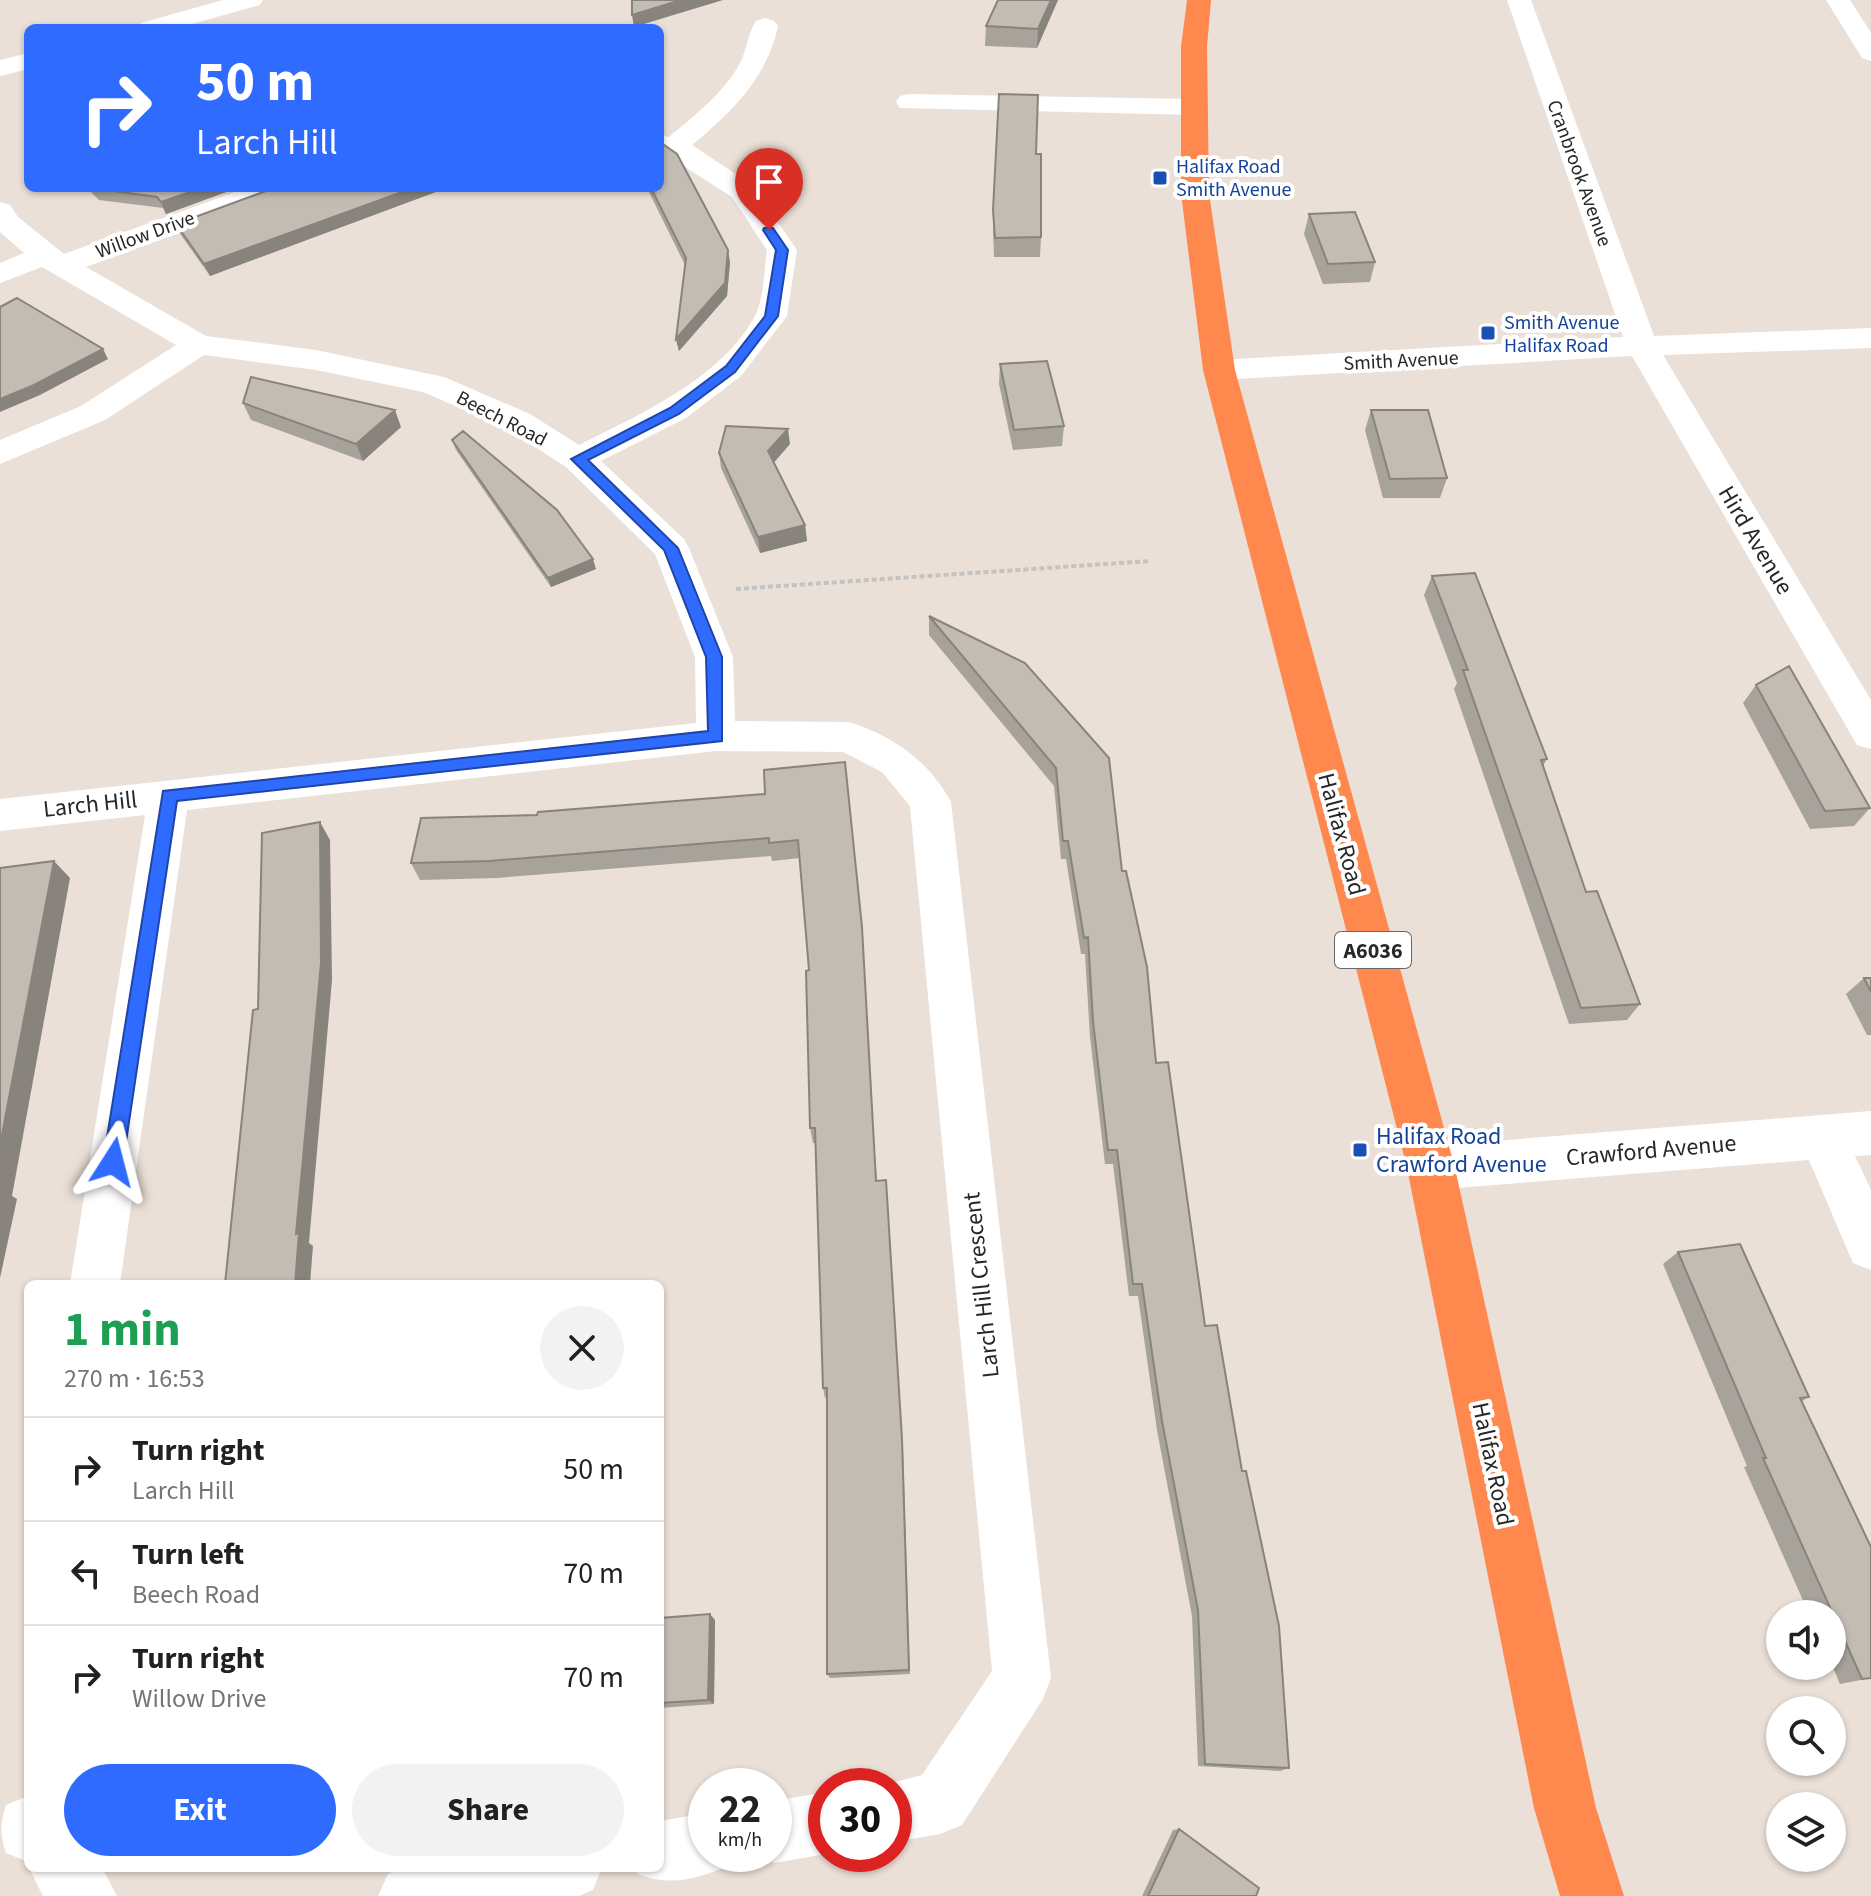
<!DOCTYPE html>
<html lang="en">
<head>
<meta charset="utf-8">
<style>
  :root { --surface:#fff; --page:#f2f2f2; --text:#202124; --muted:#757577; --line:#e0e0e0; --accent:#306bff }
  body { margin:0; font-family:"Source Sans 3",sans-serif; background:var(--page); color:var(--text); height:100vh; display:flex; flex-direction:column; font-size:30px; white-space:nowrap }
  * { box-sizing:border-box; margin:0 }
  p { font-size:26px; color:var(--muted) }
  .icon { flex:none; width:44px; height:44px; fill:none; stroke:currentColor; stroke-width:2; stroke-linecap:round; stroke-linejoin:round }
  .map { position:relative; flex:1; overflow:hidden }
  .panel { position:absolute; left:24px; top:1280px; width:640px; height:592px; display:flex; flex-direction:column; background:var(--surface); border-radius:12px; box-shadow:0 2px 6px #0004 }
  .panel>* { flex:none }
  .top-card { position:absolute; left:24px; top:24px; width:640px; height:168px; border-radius:12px; box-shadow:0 2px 6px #0004; background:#306bff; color:#fff; overflow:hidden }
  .controls { position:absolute; left:1766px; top:1600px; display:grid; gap:16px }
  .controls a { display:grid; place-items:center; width:80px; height:80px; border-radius:50%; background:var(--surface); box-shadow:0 2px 6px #0004; font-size:40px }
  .speed { position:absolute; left:688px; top:1768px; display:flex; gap:16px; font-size:40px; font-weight:700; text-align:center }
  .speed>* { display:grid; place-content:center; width:104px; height:104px; border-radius:50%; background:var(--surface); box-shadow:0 2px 6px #0004; line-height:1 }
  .speed small { font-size:20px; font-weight:400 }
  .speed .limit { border:12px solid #d22; background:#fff; color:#111 }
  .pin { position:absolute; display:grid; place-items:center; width:68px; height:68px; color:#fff; margin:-82px -34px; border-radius:50% 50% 50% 0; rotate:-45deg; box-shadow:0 0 8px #0007 }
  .pin .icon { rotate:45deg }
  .me { position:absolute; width:88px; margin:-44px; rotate:9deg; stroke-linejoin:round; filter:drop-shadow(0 0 6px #0008) }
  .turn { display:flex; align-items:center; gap:28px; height:168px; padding:0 40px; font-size:36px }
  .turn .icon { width:104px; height:104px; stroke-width:2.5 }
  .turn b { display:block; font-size:56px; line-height:68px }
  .round { display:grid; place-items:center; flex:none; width:84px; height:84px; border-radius:42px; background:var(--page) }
  .headline { display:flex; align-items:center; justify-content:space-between; height:136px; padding:0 40px }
  h1 { font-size:48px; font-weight:700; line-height:60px; color:#1e9e55 }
  .primary-button { display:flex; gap:16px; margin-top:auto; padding:16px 40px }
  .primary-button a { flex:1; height:92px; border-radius:48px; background:var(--accent); color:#fff; font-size:32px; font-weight:700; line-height:92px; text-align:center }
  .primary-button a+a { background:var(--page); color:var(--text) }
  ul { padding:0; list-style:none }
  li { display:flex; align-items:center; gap:24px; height:104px; padding:0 40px; border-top:2px solid var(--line) }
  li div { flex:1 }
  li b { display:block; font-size:30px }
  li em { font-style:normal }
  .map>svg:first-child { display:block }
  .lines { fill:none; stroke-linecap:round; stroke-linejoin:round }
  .path { stroke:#c3c3c3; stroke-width:4; stroke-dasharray:5 3; stroke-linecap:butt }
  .minor { fill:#fff; fill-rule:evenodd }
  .highway { fill:#ff884e; fill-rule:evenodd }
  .wall { fill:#a7a29a }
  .shaded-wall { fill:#88847d }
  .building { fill:#c2bcb3; stroke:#88847d; stroke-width:2 }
  .route { fill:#306bff; stroke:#1f46a6; stroke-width:2 }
  .transit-dot { fill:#1a4fb4; stroke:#fff; stroke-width:3 }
  .labels { text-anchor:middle; stroke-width:8; stroke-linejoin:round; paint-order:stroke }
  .far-transit-label { font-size:20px; fill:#164399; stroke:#fff; text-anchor:start }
  .far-street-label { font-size:20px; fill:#272727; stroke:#fff }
  .shield { fill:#fff; stroke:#686868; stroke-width:2 }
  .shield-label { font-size:22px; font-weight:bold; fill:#272727 }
  .street-label { font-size:24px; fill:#272727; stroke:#fff }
  .transit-label { font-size:24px; fill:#164399; stroke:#fff; text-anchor:start }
</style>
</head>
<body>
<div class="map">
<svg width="1871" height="1896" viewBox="0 0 1871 1896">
  <rect width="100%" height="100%" fill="#ebe0d7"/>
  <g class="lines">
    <path class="path" d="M736,589L1150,561"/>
    <path class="minor" d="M223,0H263L260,5L178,28H137L141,23Z
      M1507,0H1531L1654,336L1871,328V348L1663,355L1871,700V749L1857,745L1632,356L1219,380L1208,377L1203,370L1208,363L1219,360L1623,337Z
      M1826,0H1850L1871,33V61L1862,58Z
      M765,18L774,21L778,26C767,78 731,113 692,145L752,185L797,250L787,316L741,376L686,418L601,461L684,539L689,548L733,657L735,721L849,722C893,736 929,761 951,802L1051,1678L1043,1699L962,1825L940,1834L894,1842V1786H880L922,1775L992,1671L910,806L882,772L843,752L716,751L187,810L120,1284H70L145,815L0,831V799L696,723L695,657L655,554L566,467L506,428L423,392L316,370L204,355L105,420L0,464V440L81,406L176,345L42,267L0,283V263L24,253L0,232V202L10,205L18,217L64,254L246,188H288L284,194L86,267L206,336L316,350L444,377L530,414L579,445C639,415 722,378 755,316C764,299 764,270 767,250L732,197L660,151V135L669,137C695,115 724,93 740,63C747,49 748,33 756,21Z
      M28,53V69L0,76V60Z
      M909,94L1194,99L1204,101L1207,107L1204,113L1194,115L900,108L896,102L900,96Z
      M1871,1111V1155L1855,1156L1871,1190V1270L1853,1263L1809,1160L1431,1190L1414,1184L1407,1168L1414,1152L1431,1146Z
      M826,1792V1854L774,1863L752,1854H774V1801Z
      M28,1796V1862L6,1853C0,1835 0,1823 6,1805Z
      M706,1813V1854H733L728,1866C697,1879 670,1887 638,1874L635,1868H660V1821Z
      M29,1868H102L117,1896H43Z
      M401,1868H602L593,1890L579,1896H378L388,1874Z"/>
    <path class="highway" d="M1187,0H1211L1207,47L1209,193L1235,370L1455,1168L1596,1808L1624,1896H1560L1534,1808L1407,1168L1203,370L1181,193V47Z"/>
  </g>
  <path class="wall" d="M1058,0L1037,48L985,46L986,26Z
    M999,94L1036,154L1041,237L1040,257H994L993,230Z
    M87,188H237L166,214L163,208L99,200Z
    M274,188H450L441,190L210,276L181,235L176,224Z
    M647,188H660L730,262L727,296L679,351L676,339L685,265Z
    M1309,214L1375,262L1370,282L1323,284L1304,234Z
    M1000,364L1064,426L1062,446L1013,450L999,384Z
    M243,403L401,427L363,461L251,420Z
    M1371,410L1447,478L1440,498H1383L1365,430Z
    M452,440L596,569L551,587L456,450Z
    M790,444L774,462L805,525L807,541L760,553L721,468L719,453Z
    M1432,576L1547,759L1543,766L1586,892L1640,1004L1627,1020L1569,1024L1454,689L1457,683L1424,595Z
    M929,616L1025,663L1122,871L1156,1063L1289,1768L1280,1771L1198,1766L1192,1616L1157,1430L1138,1296H1129L1113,1164H1105L1090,1037L1085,954H1081L1066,859H1061L1054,786L929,635Z
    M1756,685L1870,808L1854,826L1810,829L1743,703Z
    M845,762L877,1181L903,1448L910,1674L830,1678L827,1674V1398H825L823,1388L816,1143H813L810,1128L809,970L800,858L772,861L771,856L497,878L420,880L411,863L537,815L765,794Z
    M1864,978H1871V1035H1867L1846,994Z
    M1678,1252L1809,1397L1802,1401L1871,1678L1840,1684L1832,1665V1614H1809L1744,1467L1747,1466L1663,1264Z
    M660,1618L715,1620L714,1704L660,1708Z
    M1179,1829L1256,1896H1142L1173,1830Z"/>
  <path class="shaded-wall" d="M681,0H723L634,27L632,15Z
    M1051,0H1058L1037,48L1038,29Z
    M202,188H237L166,214L161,202Z
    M413,188H450L441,190L210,276L204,264Z
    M728,250L730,262L727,296L679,351L676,339Z
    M103,349L108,359L40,395L0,412V399Z
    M395,410L401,427L363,461L356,444Z
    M788,429L790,444L770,467L768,451Z
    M805,525L807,541L760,553L758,537Z
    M593,559L596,569L551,587L548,578Z
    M320,822L330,840L332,980L309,1243L313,1246L310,1284H295L296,1234Z
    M54,861L70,878L12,1196L17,1199L0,1278V1145Z
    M710,1614L715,1620L714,1704L708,1700Z"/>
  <path class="building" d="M632,0H681L632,15Z
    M998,0H1051L1038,29L986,26Z
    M999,94L1038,95L1036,154H1041V237L995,238L993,210Z
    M660,142L677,154L728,250L725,283L676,339L686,258L651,188H660Z
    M92,188H202L161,202L157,197Z
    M274,188H413L204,264L176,224Z
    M1355,212L1375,262L1328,264L1309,214Z
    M17,298L103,349L34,385L0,399V307Z
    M1047,361L1064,426L1014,430L1000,364Z
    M251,377L395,410L356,444L243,403Z
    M1371,410H1428L1447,478L1390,479Z
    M726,426L788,429L768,451L805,525L758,537L719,453Z
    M463,431L557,510L593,559L548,578L452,440Z
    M1475,573L1547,759L1541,760L1586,892L1597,891L1640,1004L1581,1008L1463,670H1468L1432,576Z
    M929,616L1025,663L1109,758L1122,871H1126L1147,967L1156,1063L1168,1062L1205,1326L1217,1325L1242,1471H1246L1279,1626L1289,1768L1205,1764L1198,1610L1162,1421L1142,1284H1133L1117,1150H1108L1093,1021L1088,937L1084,938L1068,841H1063L1056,768Z
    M1789,666L1870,808L1825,811L1756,685Z
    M845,762L862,927L876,1181L886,1180L902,1439L909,1670L827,1674V1388H823L815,1128H810L806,971L809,970L798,840L769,843V838L489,861L411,863L421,818L537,815L538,812L765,794L764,770Z
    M320,822L321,963L296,1234L299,1233L295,1284H225L253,1010L258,1009L262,833Z
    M54,861L0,1145V868Z
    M1864,978H1871V992Z
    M1740,1244L1809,1397L1800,1398L1871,1547V1678L1862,1679L1763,1458H1766L1678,1252Z
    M710,1614L708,1700L660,1703V1618Z
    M1179,1829L1259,1888L1256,1896H1148Z"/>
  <path class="route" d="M764,228H773L788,250L778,316L735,372L679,414L588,460L678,548L722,657V741L177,801L123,1162L120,1169L113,1171L106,1169L103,1162L163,791L708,731L706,657L664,550L571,459L670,408L726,366L765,316L776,250L763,230Z"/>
  <g class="transit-dot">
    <rect x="1152" y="170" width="16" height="16" rx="4"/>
    <rect x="1480" y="325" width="16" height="16" rx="4"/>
    <rect x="1352" y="1142" width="16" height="16" rx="4"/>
  </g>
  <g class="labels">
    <g class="far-transit-label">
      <text x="1176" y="173">Halifax Road<tspan x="1176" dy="23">Smith Avenue</tspan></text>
      <text x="1504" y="329">Smith Avenue<tspan x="1504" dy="23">Halifax Road</tspan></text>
    </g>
    <g class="far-street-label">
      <text transform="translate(1580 173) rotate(70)" y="7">Cranbrook Avenue</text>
      <text transform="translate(145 234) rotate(-20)" y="7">Willow Drive</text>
      <text transform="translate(1401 360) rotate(-3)" y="7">Smith Avenue</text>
      <text transform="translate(502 418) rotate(27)" y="7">Beech Road</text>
    </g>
    <rect class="shield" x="1335" y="932" width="76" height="36" rx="6"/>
    <g class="shield-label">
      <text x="1373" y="958">A6036</text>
    </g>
    <g class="street-label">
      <text transform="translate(1756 540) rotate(59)" y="8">Hird Avenue</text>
      <text transform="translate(90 804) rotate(-6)" y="8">Larch Hill</text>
      <text transform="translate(1342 834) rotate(75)" y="8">Halifax Road</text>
      <text transform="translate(1651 1150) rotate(-5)" y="8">Crawford Avenue</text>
      <text transform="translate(981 1285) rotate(-96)" y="8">Larch Hill Crescent</text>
      <text transform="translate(1493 1464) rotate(78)" y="8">Halifax Road</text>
    </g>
    <g class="transit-label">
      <text x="1376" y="1144">Halifax Road<tspan x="1376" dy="28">Crawford Avenue</tspan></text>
    </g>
  </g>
</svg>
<div class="controls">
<a><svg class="icon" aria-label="sound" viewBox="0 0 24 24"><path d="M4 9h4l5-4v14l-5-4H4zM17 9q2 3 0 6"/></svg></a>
<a><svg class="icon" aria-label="search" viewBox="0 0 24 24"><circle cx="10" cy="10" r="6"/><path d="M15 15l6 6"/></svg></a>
<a><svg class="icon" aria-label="layers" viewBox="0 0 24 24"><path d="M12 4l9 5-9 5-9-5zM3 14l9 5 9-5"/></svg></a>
</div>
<div class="speed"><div>22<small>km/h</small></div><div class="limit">30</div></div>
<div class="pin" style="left:769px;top:230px;background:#d93025"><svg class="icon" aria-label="arrive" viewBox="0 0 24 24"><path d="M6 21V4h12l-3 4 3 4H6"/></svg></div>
<svg class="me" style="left:113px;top:1162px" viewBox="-20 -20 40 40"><path d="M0-17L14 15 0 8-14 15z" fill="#306bff" stroke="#fff" stroke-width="4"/></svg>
<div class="top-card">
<div class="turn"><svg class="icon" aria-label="right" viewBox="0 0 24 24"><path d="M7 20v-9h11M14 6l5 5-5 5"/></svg><div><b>50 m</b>Larch Hill</div></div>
</div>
<section class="panel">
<div class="headline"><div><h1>1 min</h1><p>270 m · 16:53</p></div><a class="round"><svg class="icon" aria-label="close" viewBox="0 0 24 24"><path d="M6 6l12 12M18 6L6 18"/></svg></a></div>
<ul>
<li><svg class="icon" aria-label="right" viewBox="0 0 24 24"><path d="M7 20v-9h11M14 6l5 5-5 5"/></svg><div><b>Turn right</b><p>Larch Hill</p></div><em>50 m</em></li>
<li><svg class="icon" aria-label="left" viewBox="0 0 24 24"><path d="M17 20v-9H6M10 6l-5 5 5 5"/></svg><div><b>Turn left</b><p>Beech Road</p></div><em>70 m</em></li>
<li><svg class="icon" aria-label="right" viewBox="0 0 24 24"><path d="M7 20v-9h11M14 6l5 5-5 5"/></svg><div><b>Turn right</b><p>Willow Drive</p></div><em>70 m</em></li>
</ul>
<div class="primary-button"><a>Exit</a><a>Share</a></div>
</section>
</div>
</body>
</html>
